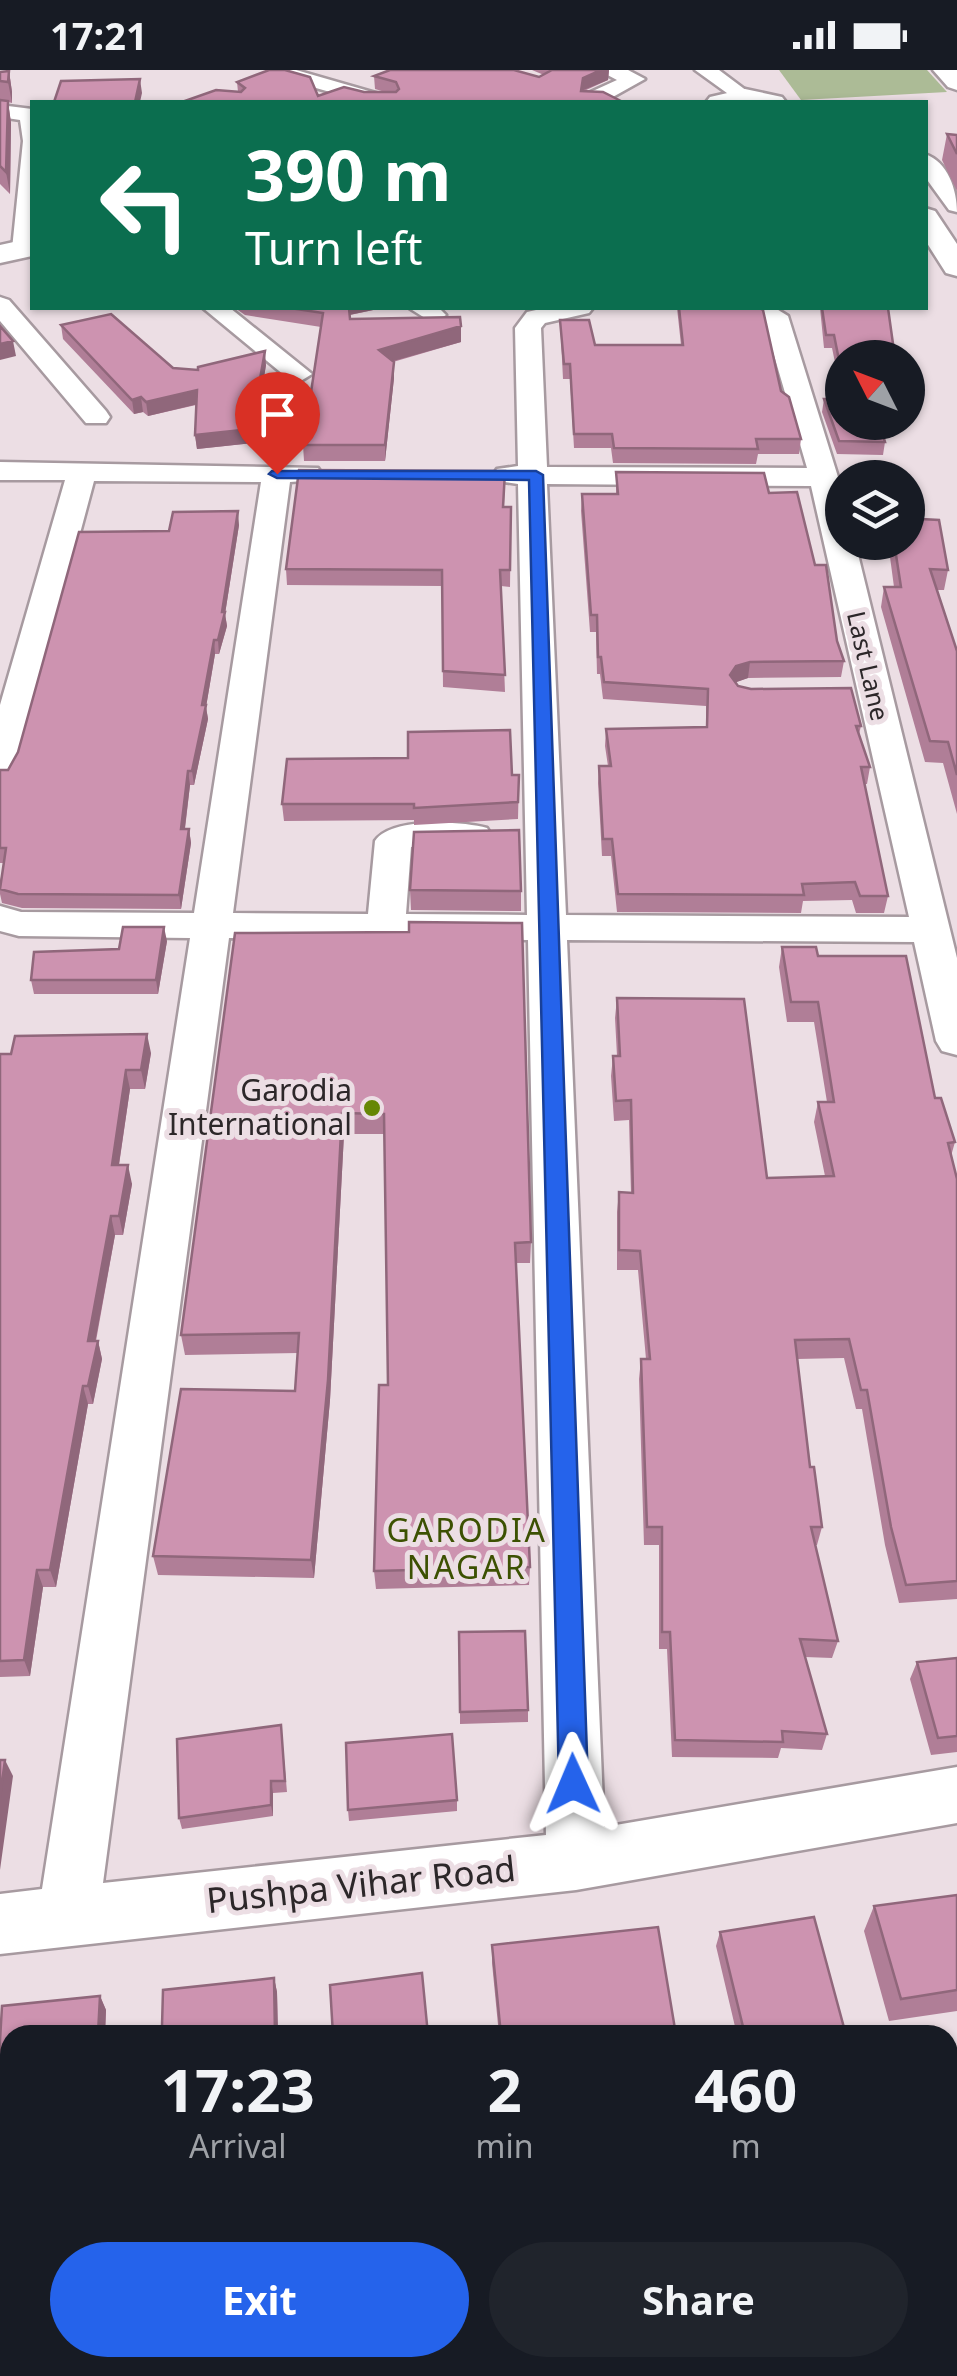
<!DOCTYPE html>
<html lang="en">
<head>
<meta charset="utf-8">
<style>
  :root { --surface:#171b24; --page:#20242c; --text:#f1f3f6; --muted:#9ea1a6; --accent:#2563eb }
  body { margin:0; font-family:"Noto Sans",sans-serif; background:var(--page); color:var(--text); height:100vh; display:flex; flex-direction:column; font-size:38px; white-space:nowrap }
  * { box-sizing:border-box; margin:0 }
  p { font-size:32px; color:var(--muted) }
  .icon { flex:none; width:55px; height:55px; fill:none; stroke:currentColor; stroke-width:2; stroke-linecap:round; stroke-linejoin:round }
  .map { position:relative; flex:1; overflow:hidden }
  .side { position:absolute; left:0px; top:1955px; width:958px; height:352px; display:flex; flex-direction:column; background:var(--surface); border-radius:30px 30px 0 0; box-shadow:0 2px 8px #0004 }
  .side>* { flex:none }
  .banner { position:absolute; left:30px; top:30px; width:898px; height:210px; border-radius:0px; box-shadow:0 2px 8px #0004; background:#0b6e4f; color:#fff; overflow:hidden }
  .needle { width:65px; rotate:312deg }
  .buttons { position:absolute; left:825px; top:270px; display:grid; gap:20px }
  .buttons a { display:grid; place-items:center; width:100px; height:100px; border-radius:50%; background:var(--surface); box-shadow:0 2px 8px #0004; font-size:50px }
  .pin { position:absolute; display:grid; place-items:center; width:85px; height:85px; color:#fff; margin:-102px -42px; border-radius:50% 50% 50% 0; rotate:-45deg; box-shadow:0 0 10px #0007 }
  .pin .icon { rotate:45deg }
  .me { position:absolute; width:110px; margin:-55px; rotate:359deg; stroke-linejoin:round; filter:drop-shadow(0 0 8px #0008) }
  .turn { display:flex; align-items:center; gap:35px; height:210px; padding:0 50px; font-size:45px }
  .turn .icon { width:130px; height:130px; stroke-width:2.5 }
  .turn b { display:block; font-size:70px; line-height:85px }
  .eta { display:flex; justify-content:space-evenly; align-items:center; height:170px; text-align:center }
  .eta b { font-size:60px; font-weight:700; line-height:70px }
  .primary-button { display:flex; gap:20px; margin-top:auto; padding:20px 50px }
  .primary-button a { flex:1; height:115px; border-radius:60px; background:var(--accent); color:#fff; font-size:40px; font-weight:700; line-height:115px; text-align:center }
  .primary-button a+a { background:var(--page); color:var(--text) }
  .status { display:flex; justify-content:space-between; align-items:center; height:70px; padding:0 50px; background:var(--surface); direction:ltr }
  .status svg { height:28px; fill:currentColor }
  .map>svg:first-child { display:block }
  .green { fill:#acbb96 }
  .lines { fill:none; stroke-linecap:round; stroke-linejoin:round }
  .street-casing { stroke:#a79aa0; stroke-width:5 }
  .secondary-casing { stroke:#a79aa0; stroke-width:5 }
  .street { fill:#fff; fill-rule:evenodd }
  .secondary { fill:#fff; fill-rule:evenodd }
  .wall { fill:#b07e97 }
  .shaded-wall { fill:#90677b }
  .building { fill:#cd93b0; stroke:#90677b; stroke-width:2.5 }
  .route { fill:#2563eb; stroke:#184099; stroke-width:2.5 }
  .poi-dot { fill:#658704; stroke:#ecdee4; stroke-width:4 }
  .labels { text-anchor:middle; stroke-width:10; stroke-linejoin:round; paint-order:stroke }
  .far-street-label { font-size:25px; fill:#2c2729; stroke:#ecdee4 }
  .poi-label { font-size:30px; fill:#2c2729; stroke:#ecdee4; text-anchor:end }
  .neighbourhood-label { font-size:32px; letter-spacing:2.5px; fill:#3c5102; stroke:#ecdee4 }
  .near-street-label { font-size:35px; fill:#2c2729; stroke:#ecdee4 }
</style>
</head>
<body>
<div class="status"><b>17:21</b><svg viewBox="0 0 49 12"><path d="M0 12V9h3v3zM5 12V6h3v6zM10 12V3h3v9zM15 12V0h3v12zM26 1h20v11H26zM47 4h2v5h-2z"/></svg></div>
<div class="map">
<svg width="957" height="2306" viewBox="0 0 957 2306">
  <rect width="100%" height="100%" fill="#ecdee4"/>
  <path class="green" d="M779,0H927L947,22L801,30Z"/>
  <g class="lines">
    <g class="street-casing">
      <path id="street" d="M272,0H296L393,28L396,32H365L274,6Z
        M598,0H628L645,9L611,28L614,32H583L584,25L617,10Z
        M695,0H719L755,27L748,32L738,31Z
        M0,35L32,39V184L24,186L12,179L23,71L20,50L0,47Z
        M925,84C948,92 957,120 957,142L949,140L925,107Z
        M0,227L9,230L106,341L110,347L106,353H86L0,251Z
        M203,238H230L312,304L299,312L290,310Z
        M409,238H439L446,245L433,253Z
        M545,238H593L589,243L545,253L541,258L547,397L807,398L764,251L740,238H775L788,246L838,407L842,423V472H855L957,888V985L942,981L936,971L914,872L567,870L604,1757L957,1697V1753L576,1820L0,1884V1824L42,1819L190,868L19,866L0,861V836L21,842L194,843L261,412L94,411L18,695L12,702L0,706V635L65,410H0V392L318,398L322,404L318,410L290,412L233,843L368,844L375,771C391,747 461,751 487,758L492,766L487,774L411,777L406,844L527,845L518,414L497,411L493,405L497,399L518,396L515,258L527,242ZM547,414L811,416L909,847L566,845ZM229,868L528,870L546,1765L103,1813Z
        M957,2248V2306H918L914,2298H948V2252Z"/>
    </g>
    <g class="secondary-casing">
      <path id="secondary" d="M933,0H957V20L948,17Z
        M745,19L782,27L786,32H706L710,27Z
        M925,138L935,141L957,174V206L946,203L925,170Z
        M32,168V186L0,193V175Z"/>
    </g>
    <use href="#street" class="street"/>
    <use href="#secondary" class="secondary"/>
  </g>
  <path class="wall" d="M532,0H609L608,10L584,21L182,32L238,22L237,12L318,26L385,22L375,19L374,6L539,7L544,5Z
    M9,1L12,22V33L8,32L11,53L10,124L0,114V2Z
    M947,64L957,65V121L942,90Z
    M235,238H378V239L350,245V249L461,272L393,292L394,308L385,391H304L303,375L321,257L245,245Z
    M677,238H759L781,321L801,369L799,384H758L756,394L613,393L611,378H574L570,309H563L560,250L595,275H681Z
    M820,238H888L842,288V326L832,278H824Z
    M61,255L173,298L198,300L266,295L253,373L197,379L195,365L196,335L148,346L143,342L134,344L63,269Z
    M824,329L911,341L908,354L882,360L885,372L883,385L837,384L822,342Z
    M505,401L504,437H511L510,517L501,516L505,622L443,617L442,516L287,515L286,499Z
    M616,402L769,423L815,495L837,571L844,591L841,607L748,608L736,612L738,616L861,656L859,664L870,697L867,714H864L888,826L884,843H856L852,830L803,831L801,843L617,842L611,786H602L598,713L599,696H608L605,676L606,659L706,657V636L603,629L600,604H597L596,562H590L581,441L582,424H616Z
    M921,449L948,500L944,520H937L957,581V744L943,693L925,692L881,537L884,517H894L888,472H908Z
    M239,455L225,544L227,556L219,584H215L206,637L208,649L194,715H190L185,759H189L191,773L181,839L22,838L2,833L0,824V812L4,793H0V700H8L169,461Z
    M512,705H519L518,749L414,755V750L284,751L282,734Z
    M410,820L521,821V841L411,840Z
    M235,863L531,1172L530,1193H516L530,1497L529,1515L376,1519L374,1501L388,1315L385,1064H344L330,1330L314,1508L158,1505L153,1486L295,1321L298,1283L185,1285L181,1265Z
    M167,871L158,924H34L31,910L119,879Z
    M782,877L818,886L935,1028L955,1072L951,1086L957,1109V1529L899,1533L885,1475L862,1339H856L844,1288L797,1289L810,1397L822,1457L817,1475H815L838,1571L832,1588L805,1587L827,1664L822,1680L781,1678L778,1688L672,1687L667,1579H659V1475H644L639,1309L641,1289H646L638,1200H617V1142L619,1122L631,1123L629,1050L614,1051L611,1006L613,986H617L615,948L617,928L767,1108L825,1106L814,1052L818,1032H827L814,952H787L779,897Z
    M151,983L145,1019H130L119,1095L132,1114L123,1165H115L96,1271H98L102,1289L93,1334H88L56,1517H43L30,1606L0,1607V984Z
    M957,1588V1682L931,1685L910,1609L917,1592Z
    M528,1640V1652L460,1654V1642Z
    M281,1655L287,1722L273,1723V1746L182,1759L179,1748Z
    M457,1730V1741L349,1751L348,1740Z
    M957,1825V1941L889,1951L864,1861L874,1836Z
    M720,1862L846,1965H737L716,1876Z
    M492,1875L676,1965H499L492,1893Z
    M274,1908L277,1922L278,1965H10V2246L0,2247V1971L2,1936L100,1926L106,1940L105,1963L162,1956L163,1920Z
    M451,2298H748L746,2301L715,2306H450Z"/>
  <path class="shaded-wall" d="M601,0H609L608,10L581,21L583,8Z
    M9,1L12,22V33L8,12Z
    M140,9L142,23L140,32H135Z
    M8,31L11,53L10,124L6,102Z
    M349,238H378V239L349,245Z
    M461,256V272L379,295V280Z
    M13,271L16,286L0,290V274Z
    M265,281L266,295L253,373L197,379L195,365Z
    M394,292V308L385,391V375Z
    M197,320L198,334L148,346L146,332Z
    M141,327L143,342L134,344L132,330Z
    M911,341L908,354L876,361L878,352H908V342Z
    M238,441L239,455L225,544L227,556L219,584L218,570Z
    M214,570L215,584L206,637L208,649L194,715L192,701Z
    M750,592L748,608L734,613L730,605L736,596Z
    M188,701L190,715L183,773L181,759Z
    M189,759L191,773L181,839L179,825Z
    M164,857L167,871L158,924L156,910Z
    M147,964L151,983L145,1019L141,1000Z
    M126,1000L130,1019L116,1114L112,1095Z
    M342,1043L344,1064L330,1330L314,1508L311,1490Z
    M128,1095L132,1114L123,1165L119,1146Z
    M111,1146L115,1165L92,1289L88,1271Z
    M98,1271L102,1289L93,1334L88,1316Z
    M83,1316L88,1334L56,1517L50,1500Z
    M37,1500L43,1517L30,1606L24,1590Z
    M5,1690L13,1706L0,1800V1727Z
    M271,1711L273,1723V1746L271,1735Z
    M274,1908L277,1922L278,1965H275Z
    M100,1926L106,1940L105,1965H98Z
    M201,2298H206V2306H201Z"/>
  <path class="building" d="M269,0H285L310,7L318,26L344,17L364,22H396L399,19L396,12L374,6L390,0H514L539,7L552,0H601L583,8L581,21L603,22L623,32H182L216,20L241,22L245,18L237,12Z
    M9,1L8,12L0,11V2Z
    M140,9L135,32H54L61,11Z
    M0,30L8,31L6,102L0,96Z
    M947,64L957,65V84Z
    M290,238H349L350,249L460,247L461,256L379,280L394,292L385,375H303L323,243Z
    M679,238H759L763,240L781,321L789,327L801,369H756L758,379L614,378L612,364H574L570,294H564L560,250H589L595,275H683Z
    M822,238H888L895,288H842V305L834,265H826Z
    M111,244L173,298L198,300V297L265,281L251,359L195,365L197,320L146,332L141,327L132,330L61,255Z
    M0,256L13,271L0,274Z
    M824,329H842V352H879L885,372L839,371Z
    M908,329H909L911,341L908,342Z
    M299,400L505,401L503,437H511L510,500H500L505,605L443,601L442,500L286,499Z
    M616,402L764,403L769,423L797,422L815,495H826L837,571L844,591L750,592L736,596L730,605L738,616L751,619L851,618L861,656H856L870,697H861L888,826H860L855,812L802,814L804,825L618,824L612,769H603L599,696H611L606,659L707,657L708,619L604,612L601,587H598L597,545H591L582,424H618Z
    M908,418H916L921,449L939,450L948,500L930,499L957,581V705L948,672L930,671L884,517H901L894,472H908Z
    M238,441L222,542H225L218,570H214L202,635H206L192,701H188L181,759H189L179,825L18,824L0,819L6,778H0V700H8L18,682L79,462L169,461L173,442Z
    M510,660L512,705H519L518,732L414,738V734H282L287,689L408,688V662Z
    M519,760L521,821L410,820L414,762Z
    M409,852L522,853L531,1172L515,1173L530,1497L374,1501L379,1315H388L384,1044L342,1043L328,1310L311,1490L153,1486L181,1319L295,1321L299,1263L181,1265L235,863L409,862Z
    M123,857H164L156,910H31L34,882L119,879Z
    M782,877H816L818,886H906L935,1028H941L955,1072L948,1073L957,1109V1511L906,1515L891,1457L867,1320H861L849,1269L795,1270L810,1397H814L822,1457H811L838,1571L800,1569L827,1664L782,1661L783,1672L675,1670L670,1562H662V1457H647L641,1289H650L640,1181L619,1180V1122L633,1123L631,1030L616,1031L613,986H620L617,928L744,929L767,1108L834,1106L818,1032H834L818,932H791Z
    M147,964L141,1000H126L112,1095H128L119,1146H111L88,1271H98L88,1316H83L50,1500H37L24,1590L0,1591V984H11L15,966Z
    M525,1561L528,1640L460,1642L459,1562Z
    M957,1588V1666L938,1668L917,1592Z
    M281,1655L285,1711H271V1735L179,1748L177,1669Z
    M452,1664L457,1730L348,1740L346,1673Z
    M0,1690H5L0,1727Z
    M957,1825V1920L901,1929L874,1836Z
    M814,1847L846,1965H745L720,1862Z
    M658,1857L676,1965H501L492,1875Z
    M422,1903L428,1965H333L330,1915Z
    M274,1908L275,1965H10V2235L0,2236V1971L2,1936L100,1926L98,1964L162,1956L163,1920Z
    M142,2298H201V2306H95V2304Z
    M274,2298H383V2306H275Z
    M449,2298H719L669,2306H450Z
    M22,2300V2306H0V2303Z"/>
  <path class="route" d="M272,401H536L543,405L588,1714L583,1724L573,1728L563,1724L559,1714L529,410L277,408L269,404Z"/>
  <circle class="poi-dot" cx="372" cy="1038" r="10"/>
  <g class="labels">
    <g class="far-street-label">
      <text transform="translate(868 596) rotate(77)" y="9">Last Lane</text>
    </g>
    <g class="poi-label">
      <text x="352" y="1031">Garodia<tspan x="352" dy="34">International</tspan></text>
    </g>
    <g class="neighbourhood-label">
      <text x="467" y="1472">GARODIA<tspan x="467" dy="37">NAGAR</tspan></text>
    </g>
    <g class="near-street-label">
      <text transform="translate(361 1815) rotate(-6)" y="12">Pushpa Vihar Road</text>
    </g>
  </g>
</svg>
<div class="buttons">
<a><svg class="needle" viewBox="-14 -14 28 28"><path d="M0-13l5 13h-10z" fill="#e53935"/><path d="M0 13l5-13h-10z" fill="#9ea1a6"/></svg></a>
<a><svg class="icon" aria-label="layers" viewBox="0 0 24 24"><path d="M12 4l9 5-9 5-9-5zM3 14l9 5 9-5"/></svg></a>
</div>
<div class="pin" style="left:277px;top:404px;background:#d93025"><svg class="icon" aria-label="arrive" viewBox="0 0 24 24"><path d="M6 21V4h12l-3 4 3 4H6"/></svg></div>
<svg class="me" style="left:573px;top:1714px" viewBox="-20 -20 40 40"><path d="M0-17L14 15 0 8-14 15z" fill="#2563eb" stroke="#fff" stroke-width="4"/></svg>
<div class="banner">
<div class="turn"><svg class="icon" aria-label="left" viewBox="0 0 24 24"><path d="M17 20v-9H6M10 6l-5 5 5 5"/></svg><div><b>390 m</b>Turn left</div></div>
</div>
<section class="side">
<div class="eta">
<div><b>17:23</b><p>Arrival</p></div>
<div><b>2</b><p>min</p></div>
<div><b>460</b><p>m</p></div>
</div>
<div class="primary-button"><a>Exit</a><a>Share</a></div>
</section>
</div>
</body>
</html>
